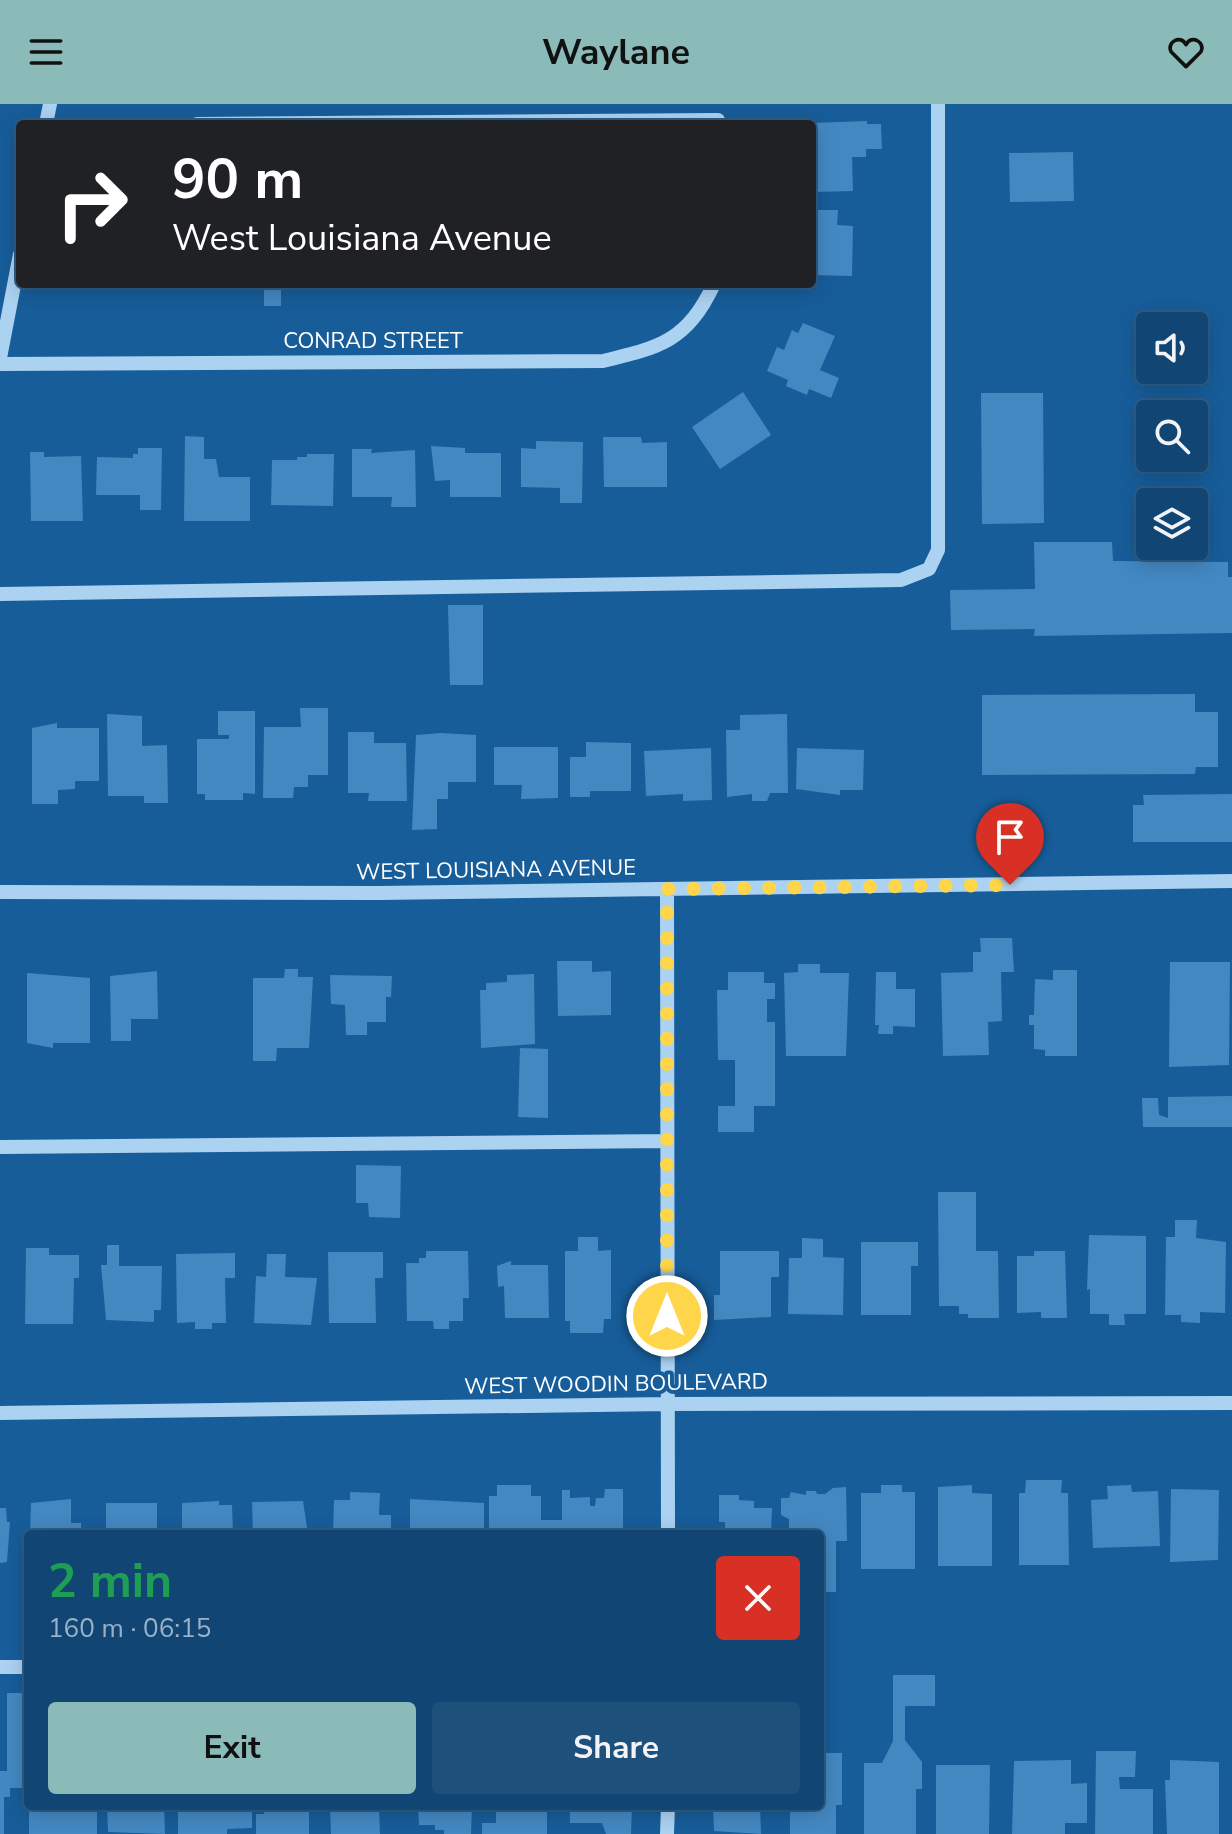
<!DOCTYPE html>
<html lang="en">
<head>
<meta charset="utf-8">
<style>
  :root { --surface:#114674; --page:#1e507c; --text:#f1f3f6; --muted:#9cb1c5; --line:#305e86; --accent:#8bbbb9 }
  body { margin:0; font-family:"Nunito Sans",sans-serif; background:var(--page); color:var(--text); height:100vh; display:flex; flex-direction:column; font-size:30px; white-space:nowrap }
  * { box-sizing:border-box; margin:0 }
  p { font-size:26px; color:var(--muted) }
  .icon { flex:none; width:44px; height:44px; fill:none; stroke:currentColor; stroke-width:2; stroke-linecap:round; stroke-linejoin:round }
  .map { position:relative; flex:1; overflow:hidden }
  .drawer { position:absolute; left:24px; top:1426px; width:800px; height:280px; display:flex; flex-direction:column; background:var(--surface); border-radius:8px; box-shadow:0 4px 20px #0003,0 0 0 2px var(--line) }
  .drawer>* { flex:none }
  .banner { position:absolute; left:16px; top:16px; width:800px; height:168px; border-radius:8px; box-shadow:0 4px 20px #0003,0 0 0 2px var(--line); background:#202124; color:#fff; overflow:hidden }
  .fabs { position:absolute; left:1136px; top:208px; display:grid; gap:16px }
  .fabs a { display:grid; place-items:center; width:72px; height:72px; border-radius:8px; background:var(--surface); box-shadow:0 4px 20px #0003,0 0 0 2px var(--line); font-size:40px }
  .pin { position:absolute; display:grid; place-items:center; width:68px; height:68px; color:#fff; margin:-82px -34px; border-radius:50% 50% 50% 0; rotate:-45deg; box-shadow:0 0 8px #0007 }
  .pin .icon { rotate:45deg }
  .me { position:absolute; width:88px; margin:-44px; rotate:0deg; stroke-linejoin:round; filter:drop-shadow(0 0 6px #0008) }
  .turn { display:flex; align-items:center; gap:28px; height:168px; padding:0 24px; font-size:36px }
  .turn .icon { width:104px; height:104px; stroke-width:2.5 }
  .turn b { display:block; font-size:56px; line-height:68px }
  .round { display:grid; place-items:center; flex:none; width:84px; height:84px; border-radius:8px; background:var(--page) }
  .headline { display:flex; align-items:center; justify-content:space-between; height:136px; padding:0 24px }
  h1 { font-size:48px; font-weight:700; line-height:60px; color:#1e9e55 }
  .primary-button { display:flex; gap:16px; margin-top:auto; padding:16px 24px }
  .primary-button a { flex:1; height:92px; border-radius:8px; background:var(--accent); color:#111; font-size:32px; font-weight:700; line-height:92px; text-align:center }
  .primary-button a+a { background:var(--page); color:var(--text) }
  header { display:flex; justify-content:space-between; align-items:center; height:104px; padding:0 24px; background:var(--accent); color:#111; font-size:36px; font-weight:700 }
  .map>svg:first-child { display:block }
  .building { fill:#4488c2 }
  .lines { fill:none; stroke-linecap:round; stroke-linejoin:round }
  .minor { stroke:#acd2f2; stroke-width:14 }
  .route { stroke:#ffd54a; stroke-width:14; stroke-dasharray:0 25.2 }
  .labels { text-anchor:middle; stroke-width:8; stroke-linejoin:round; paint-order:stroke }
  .street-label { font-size:22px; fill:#fff; stroke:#175d9a }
</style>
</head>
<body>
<header><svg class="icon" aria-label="menu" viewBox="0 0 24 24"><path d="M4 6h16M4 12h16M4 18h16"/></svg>Waylane<svg class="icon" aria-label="heart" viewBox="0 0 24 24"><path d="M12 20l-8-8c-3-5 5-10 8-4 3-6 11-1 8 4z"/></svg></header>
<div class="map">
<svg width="1232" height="1730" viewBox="0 0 1232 1730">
  <rect width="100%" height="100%" fill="#175d9a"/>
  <path class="building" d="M867,17V20H881L882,45H866V53H852L853,87L812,88V19Z
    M1073,48L1074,97L1010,98L1009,49Z
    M812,106H838L837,121L853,122L852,172L812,171Z
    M264,180H281V202H264Z
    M803,219L835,232L820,266L839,274L831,294L809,285L807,291L786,282L788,276L767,267L777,243L784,246L792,226L798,229Z
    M743,288L771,331L720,365L692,323Z
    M981,289H1043L1044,419L982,420Z
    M185,332L204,333V355H216L219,373H250V417H184Z
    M603,333H641L642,339L667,338V383H604Z
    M536,337L583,338L582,399H560V384L521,383V344L536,345Z
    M431,342L465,344V349H501V393H450V376L435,377Z
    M138,344H162L161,406H140V391H96L97,353L133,354V350H138Z
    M352,345H372L371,349L415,346L416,403H391L392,393H352Z
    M30,348H44V353L81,352L83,417H31Z
    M307,350H334L333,402L271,401L272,356H297V353H307Z
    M1034,438H1112L1113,457L1228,458V473H1232V529L1034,532L1035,525L951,526L950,486L1035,485Z
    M448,501H483V581H450Z
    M1195,590V608H1218V663H1196L1195,670L982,671V591Z
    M300,604H328V671H308V683H294L293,694H263L264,623H301Z
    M218,607H255V690L243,689V696H205V690H197V635H229V631H218Z
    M107,610L142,612V642L167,641L168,699H144V692H108Z
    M787,610L788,689H770L767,697H752V690L727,693L726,626H740V611Z
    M57,619V624H99V677H75V685L58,686V700H32V624Z
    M348,628H374V639H406L407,697H368L369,689H348Z
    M441,629L476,631V678H448V695H437V725L412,726L416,631Z
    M586,638L631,639V687H590V693H570V653H586Z
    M494,643H558V694L521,695L522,681H494Z
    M711,644L712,696L683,697V690L646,692L644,647Z
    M797,644L864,646L863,686H840V691L796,685Z
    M1232,690V738H1133V701H1144L1143,691Z
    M980,834H1012L1014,868H1001L1002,917L988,918L989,951L943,952L941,869L973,868V848H981Z
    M557,857H592V868L611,867V911L558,912Z
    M1170,858H1230L1229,961L1169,963Z
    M798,860H820V869H849L846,952H786L784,869L798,868Z
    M285,865H298V873H313L309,944H277L276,957H253V874H284Z
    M1053,866H1077V952H1045V946L1034,945V921H1029V911H1034L1035,875L1053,876Z
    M157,867L158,915H131V937H111L110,872Z
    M728,868H764V879H775V895H767V918H775V1002H754V1028H718V1002H735V956H718L717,886H728Z
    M876,868H896V885H915V923L893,922V930H878L879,921H875Z
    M27,869L90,874V939H53V944L27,939Z
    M534,870L535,940L481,944L480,886H486V879L507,878V871Z
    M330,871L392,872L391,893H386V918H367V931H346L345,901L331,900Z
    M520,944L548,945V1014L518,1013Z
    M1232,992V1023H1143L1142,994H1158L1159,1011L1168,1014V993Z
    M356,1061L401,1062L400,1114L369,1113L368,1099H356Z
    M938,1088H976V1147H998L999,1214H968V1210H959V1202H939Z
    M1175,1116H1197L1196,1134L1226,1138L1225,1209L1200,1208V1219L1181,1218V1211H1165L1166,1133H1175Z
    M1089,1131L1146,1132V1210H1124L1125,1221H1109V1210H1090V1185L1087,1186Z
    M578,1133H598V1147L611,1146V1215H604L603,1229H570V1217H565V1147H578Z
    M802,1134L823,1135V1153L844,1154L843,1211L788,1210L789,1154H802Z
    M861,1138H918V1162H911V1211H861Z
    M107,1141H119V1162H162L161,1206H154V1218L106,1216L101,1161H107Z
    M26,1144H49V1151H79V1174H74L73,1220H25Z
    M426,1147H468L469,1194H463V1217H449V1225H434L433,1217H407L406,1159H419V1154H426Z
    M720,1147H779V1173H771V1213L714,1216V1191H720Z
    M1034,1147H1065L1067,1214H1041V1208L1017,1209V1152H1034Z
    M328,1148H383V1174H375L376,1219H329Z
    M235,1149V1174H225L226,1219H212V1225H195V1218L177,1219L176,1150Z
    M267,1150H286L285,1173L317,1174L311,1221L254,1219L256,1172L266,1173Z
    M511,1157V1161H548L549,1214H505L504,1182L498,1183L497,1162Z
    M1026,1376H1062L1061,1389H1068L1069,1461H1019V1389H1025Z
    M497,1381H531V1392H541V1416H562V1386H570V1394L590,1393V1402H595L596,1394H604L605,1385H623V1430H489V1392H497Z
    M881,1381H902V1388H915V1465H861V1389H881Z
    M972,1381V1389L992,1390V1462H938V1383Z
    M1131,1381L1132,1388L1158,1387L1160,1442L1093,1444L1091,1396L1108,1395L1107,1382Z
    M846,1383L847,1437H836V1488H820V1430H789V1415L781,1411V1394H789L791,1388L806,1391V1387H816L817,1390H825L833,1384Z
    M1171,1385L1219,1386L1218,1456L1170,1458Z
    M350,1388L380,1389L379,1411H391V1430H333L334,1396H350Z
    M719,1391H739V1396L754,1397V1404H772L771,1430H725V1418H719Z
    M71,1395V1419H81V1430H30L31,1399Z
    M410,1395L484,1399V1430H410Z
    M219,1397V1401H232L233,1430H182V1399Z
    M303,1397L308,1430H253L252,1398Z
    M106,1399H157V1430H106Z
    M0,1404H6L7,1418H10L7,1458L0,1459Z
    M893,1571H935V1602H905V1636L922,1658V1685H916V1730H864V1659H882L893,1637Z
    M7,1589H26L28,1684H10V1693H4V1730H0V1667H7Z
    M1096,1647H1136L1135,1673H1119L1120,1685H1153V1730H1095Z
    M820,1649H842V1701H836V1730H790V1702H820Z
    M1071,1656V1680L1087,1679V1719H1065V1730H1012L1014,1657Z
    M1170,1656L1219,1658V1730H1167L1165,1676H1170Z
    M936,1661H990L989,1730H936Z
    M29,1702H97V1730H29Z
    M107,1702H164L165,1730L108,1728Z
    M178,1702H252V1724L227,1725V1730H178Z
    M263,1702H309V1730H256V1710H264Z
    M330,1702H379L380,1730H331Z
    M418,1702H472L471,1730H444V1726H435V1721H419Z
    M496,1702H547V1730H482V1719H496Z
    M570,1702H632L631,1730H606L602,1719H570Z
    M713,1702H760L761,1730L714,1727Z"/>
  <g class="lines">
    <path class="minor" d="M46,20L50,0
      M197,20L718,16
      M0,254L20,150
      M0,260L603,257C661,243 687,237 714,180
      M0,490L901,476L929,465L938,446V0
      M667,785L668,1430
      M0,788L379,789L1232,777
      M0,1043L667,1037
      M0,1309L667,1300L1232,1299
      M0,1563H28
      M667,1730L668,1702"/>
  </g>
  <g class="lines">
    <path class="route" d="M667,1212V785L1010,781"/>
  </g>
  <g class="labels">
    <g class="street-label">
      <text x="373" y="244">CONRAD STREET</text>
      <text transform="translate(496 765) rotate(-1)" y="8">WEST LOUISIANA AVENUE</text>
      <text transform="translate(616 1279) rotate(-1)" y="8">WEST WOODIN BOULEVARD</text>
    </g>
  </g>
</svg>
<div class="fabs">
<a><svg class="icon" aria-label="sound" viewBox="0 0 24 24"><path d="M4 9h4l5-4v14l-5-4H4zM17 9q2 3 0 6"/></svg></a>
<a><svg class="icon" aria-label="search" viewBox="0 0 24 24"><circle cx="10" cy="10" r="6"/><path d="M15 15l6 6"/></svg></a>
<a><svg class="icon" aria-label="layers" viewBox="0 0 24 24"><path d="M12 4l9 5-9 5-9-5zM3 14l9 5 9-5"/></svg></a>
</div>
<div class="pin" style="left:1010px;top:781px;background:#d93025"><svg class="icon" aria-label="arrive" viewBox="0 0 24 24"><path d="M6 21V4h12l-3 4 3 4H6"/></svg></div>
<svg class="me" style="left:667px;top:1212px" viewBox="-20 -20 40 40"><circle r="17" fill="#ffd54a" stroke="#fff" stroke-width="3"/><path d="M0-11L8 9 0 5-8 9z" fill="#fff"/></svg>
<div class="banner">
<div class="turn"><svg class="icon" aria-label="right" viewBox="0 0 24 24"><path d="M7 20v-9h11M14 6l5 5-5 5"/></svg><div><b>90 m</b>West Louisiana Avenue</div></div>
</div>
<section class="drawer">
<div class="headline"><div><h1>2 min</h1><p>160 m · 06:15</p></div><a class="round" style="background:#d93025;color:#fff"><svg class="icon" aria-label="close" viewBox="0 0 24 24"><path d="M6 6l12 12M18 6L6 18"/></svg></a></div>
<div class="primary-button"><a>Exit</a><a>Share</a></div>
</section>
</div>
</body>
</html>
